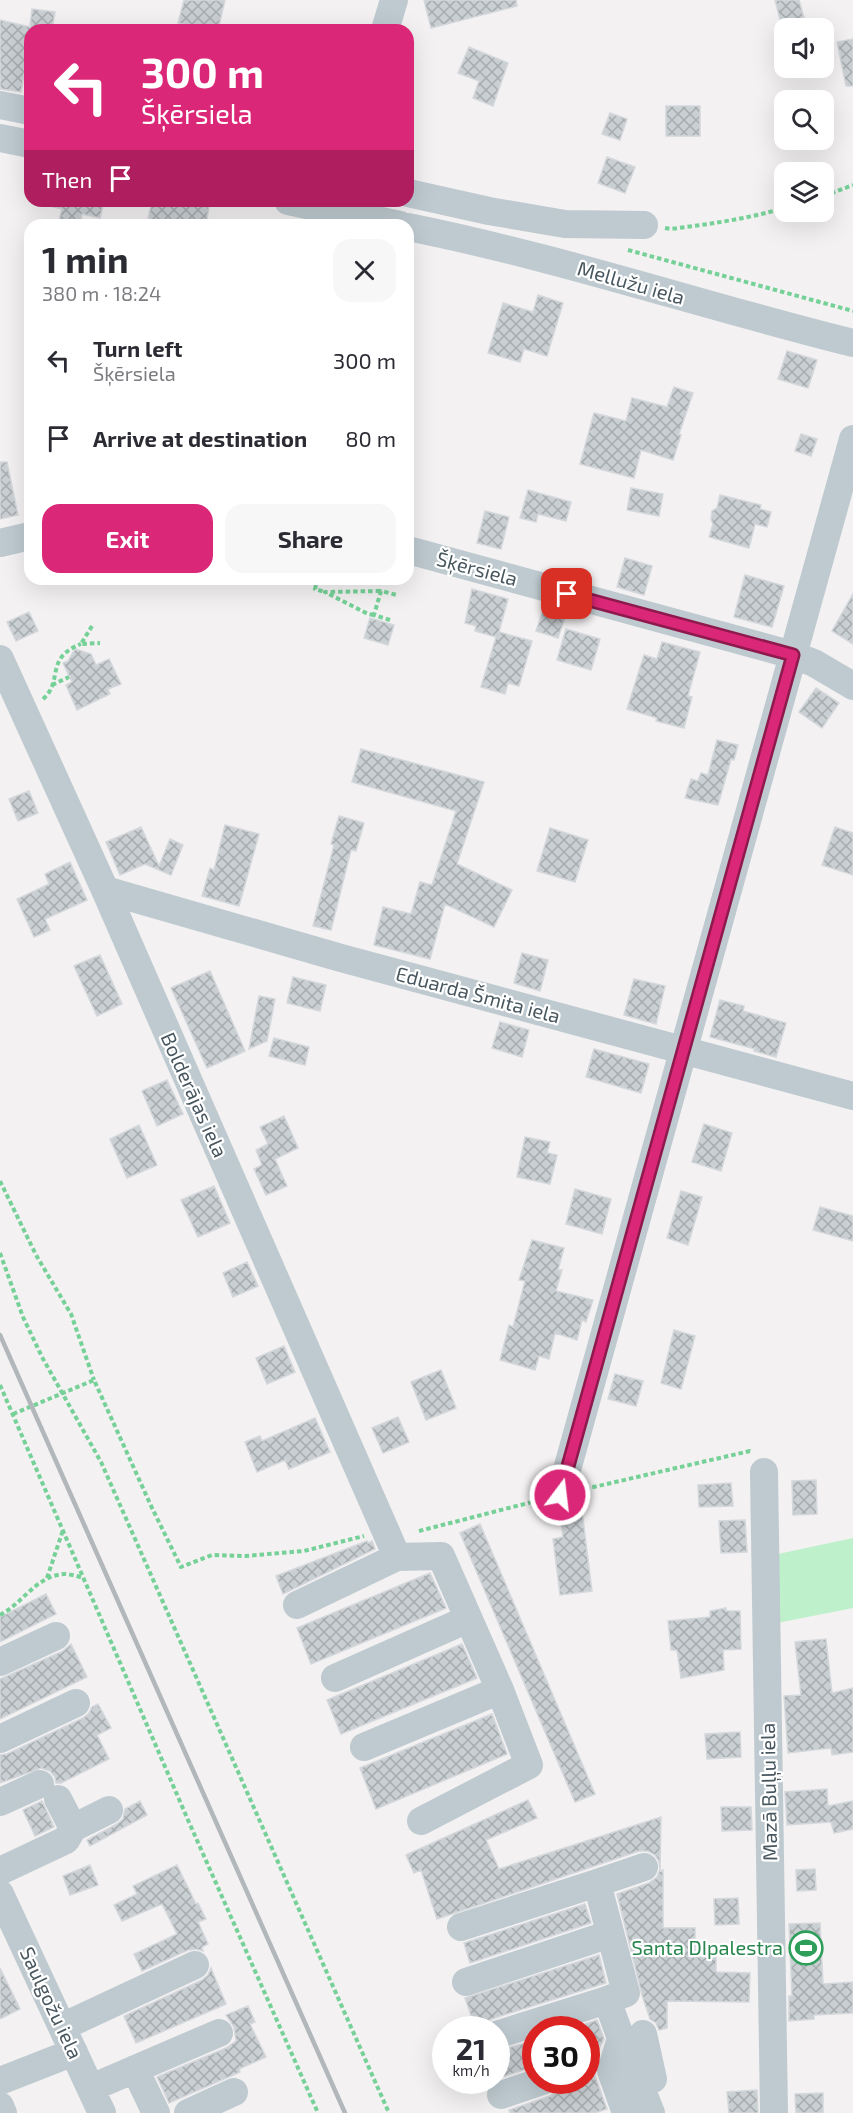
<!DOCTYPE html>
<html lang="en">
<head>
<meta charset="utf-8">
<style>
  :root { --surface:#fff; --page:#f7f7f7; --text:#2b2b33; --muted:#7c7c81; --accent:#db2777 }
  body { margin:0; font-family:"Exo 2",sans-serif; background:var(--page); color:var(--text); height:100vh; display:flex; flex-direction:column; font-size:22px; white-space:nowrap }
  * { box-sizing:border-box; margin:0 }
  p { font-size:20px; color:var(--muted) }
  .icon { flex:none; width:33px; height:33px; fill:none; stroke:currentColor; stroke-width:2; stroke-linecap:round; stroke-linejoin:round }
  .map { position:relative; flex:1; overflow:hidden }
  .drawer { position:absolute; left:24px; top:219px; width:390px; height:366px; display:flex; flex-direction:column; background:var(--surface); border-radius:18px; box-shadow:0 6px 24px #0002 }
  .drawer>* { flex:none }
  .banner { position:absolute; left:24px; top:24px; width:390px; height:183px; border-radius:18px; box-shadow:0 6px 24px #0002; background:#db2777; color:#fff; overflow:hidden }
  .buttons { position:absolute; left:774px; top:18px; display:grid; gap:12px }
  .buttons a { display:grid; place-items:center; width:60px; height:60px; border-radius:12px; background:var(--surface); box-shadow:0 6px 24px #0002; font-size:30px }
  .speed { position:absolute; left:432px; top:2016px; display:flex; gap:12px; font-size:30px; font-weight:700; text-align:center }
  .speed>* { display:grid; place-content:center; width:78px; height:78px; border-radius:50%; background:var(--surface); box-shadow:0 6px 24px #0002; line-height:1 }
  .speed small { font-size:15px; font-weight:400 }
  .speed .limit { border:9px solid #d22; background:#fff; color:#111 }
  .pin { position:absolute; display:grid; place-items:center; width:51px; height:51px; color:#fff; margin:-26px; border-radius:12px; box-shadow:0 3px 9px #0006 }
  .me { position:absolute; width:66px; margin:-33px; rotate:15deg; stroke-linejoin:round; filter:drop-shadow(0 0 4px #0008) }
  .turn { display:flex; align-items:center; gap:21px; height:126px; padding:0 18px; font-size:27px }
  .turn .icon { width:78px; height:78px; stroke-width:2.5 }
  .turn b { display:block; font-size:42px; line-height:51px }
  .then { display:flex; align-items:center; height:57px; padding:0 18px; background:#0003; gap:12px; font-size:22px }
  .round { display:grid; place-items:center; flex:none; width:63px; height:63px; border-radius:18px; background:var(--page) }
  .head { display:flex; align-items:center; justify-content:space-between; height:102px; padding:0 18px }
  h1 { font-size:36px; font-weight:700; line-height:45px }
  .button { display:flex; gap:12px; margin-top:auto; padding:12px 18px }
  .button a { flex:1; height:69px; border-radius:18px; background:var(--accent); color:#fff; font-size:24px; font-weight:700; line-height:69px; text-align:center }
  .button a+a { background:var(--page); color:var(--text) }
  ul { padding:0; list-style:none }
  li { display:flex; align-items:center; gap:18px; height:78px; padding:0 18px }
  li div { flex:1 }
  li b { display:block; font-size:22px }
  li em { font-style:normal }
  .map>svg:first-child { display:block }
  .green { fill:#bef1cb }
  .building { fill:url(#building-cross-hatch); stroke:#d4d8dc; stroke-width:1.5 }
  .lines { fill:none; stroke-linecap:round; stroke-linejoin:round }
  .path { stroke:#75d197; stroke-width:4; stroke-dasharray:4.5 3; stroke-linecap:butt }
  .minor { stroke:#becad0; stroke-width:28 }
  .rail { stroke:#b2b7bb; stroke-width:4.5 }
  .route-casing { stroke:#8e194d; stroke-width:15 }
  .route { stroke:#db2777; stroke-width:10 }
  .labels { text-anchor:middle; stroke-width:4.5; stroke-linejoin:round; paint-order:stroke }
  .street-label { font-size:20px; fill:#48575f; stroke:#fff }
  .leisure-label { font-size:20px; fill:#27864d; stroke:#fff; text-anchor:end }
</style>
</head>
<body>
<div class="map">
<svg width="853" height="2113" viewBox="0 0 853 2113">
  <defs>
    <pattern id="building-cross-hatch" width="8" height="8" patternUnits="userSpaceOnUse" patternTransform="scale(1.5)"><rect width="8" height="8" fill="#cacfd3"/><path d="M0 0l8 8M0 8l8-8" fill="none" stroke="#a6abae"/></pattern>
  </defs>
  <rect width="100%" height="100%" fill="#f3f1f1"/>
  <path class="green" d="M853,1538V1608L777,1623L778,1554Z"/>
  <path class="building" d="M184,0H225L218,30H205L178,23Z
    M424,0H516L517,6L431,28Z
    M775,0H799L804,18L781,23Z
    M32,9L55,12L52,30H30V40L21,92L0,89V20L30,27Z
    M853,39V86H846L837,42Z
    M469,47L508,63L493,106L473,98L479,81L458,73Z
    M666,106H700V136H666Z
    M610,113L627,119L620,140L602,134Z
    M607,157L635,167L625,193L598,183Z
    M53,201H104L100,218L82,214L80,225L59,220L62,209L53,207Z
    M152,201H177L209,207L206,225H180L148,219Z
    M538,295L563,303L547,356L524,349L520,362L488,353L503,303L533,312Z
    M787,351L817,360L808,388L778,379Z
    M674,387L693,393L679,434L681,435L673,460L641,450L634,478L580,464L594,413L626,421L632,398L667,407Z
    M801,434L817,439L811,456L795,451Z
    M0,462H7L18,515L0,519Z
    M631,488L663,494L659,516L627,510Z
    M528,490L571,502L566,521L538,514L536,522L520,518Z
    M720,495L761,505L760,509L771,512L767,527L755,524L749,548L709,537L713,524L711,519L712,511L717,508Z
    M485,511L509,517L501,549L477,543Z
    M625,558L652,566L644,595L617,587Z
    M745,575L784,586L772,627L734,617Z
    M472,589L508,599L499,632L532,641L519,686L508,683L505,694L481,687L496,637L475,631L476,626L465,623Z
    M853,594V644L832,631Z
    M543,610L565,617L558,638L536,631Z
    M29,612L38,631L16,641L7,622Z
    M370,618L394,625L388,645L364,638Z
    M566,629L600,639L591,670L557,660Z
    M662,642L700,652L688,696L692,697L684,728L656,721L657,718L627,709L644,655L657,659Z
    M75,649L91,654L96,665L109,659L121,684L108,689L110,694L77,710L66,685L72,682L63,663L68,661Z
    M816,688L839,703L822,728L799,712Z
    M717,740L738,745L734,760L731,759L718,805L685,798L691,779L698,781L701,773L708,775Z
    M361,749L484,782L457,864L512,890L494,927L445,904L430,959L374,945L383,907L411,914L420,882L432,885L456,811L352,782Z
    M29,791L38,813L18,821L9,799Z
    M339,816L364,823L356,851L351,850L331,930L313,926L334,845L331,844Z
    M225,825L259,834L239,906L202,896L210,868L214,870Z
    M141,827L159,866L170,839L183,845L171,875L145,864L120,875L106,842Z
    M835,827L853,833V875L822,865Z
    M550,828L588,840L575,882L537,871Z
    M70,862L87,900L45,919L50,930L34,937L17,899L49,884L45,874Z
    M522,953L548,960L540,991L514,983Z
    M100,955L122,1004L97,1016L74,966Z
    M210,971L245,1051L207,1068L171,988Z
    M293,977L326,985L320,1011L287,1003Z
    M634,979L665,986L656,1024L624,1015Z
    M259,996L275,999L267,1041L249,1049Z
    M720,1000L744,1006L743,1011L786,1023L776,1057L754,1051L755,1049L710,1037Z
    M500,1022L529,1030L522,1057L492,1048Z
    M274,1038L309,1047L305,1065L269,1056Z
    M594,1049L649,1064L641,1093L586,1077Z
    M167,1080L183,1114L157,1126L142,1091Z
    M284,1116L298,1148L275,1159L287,1186L266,1195L254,1169L262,1165L256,1150L268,1144L260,1127Z
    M704,1124L732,1133L721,1171L692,1162Z
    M139,1125L157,1165L127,1178L110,1139Z
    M525,1137L550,1142L547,1153L557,1155L550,1184L517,1177Z
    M214,1186L230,1223L198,1237L181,1200Z
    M575,1189L611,1199L602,1234L566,1224Z
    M681,1191L702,1197L688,1245L667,1238Z
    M820,1207L853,1216V1241L813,1230Z
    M532,1240L564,1248L558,1270H562L556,1291L593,1300L586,1322L582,1320L577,1340L555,1333L549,1359L539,1356L535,1370L500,1360L509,1325L513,1327L525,1281L519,1280Z
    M247,1262L258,1286L233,1297L223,1273Z
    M674,1330L695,1336L681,1389L661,1383Z
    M284,1346L295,1372L267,1384L256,1358Z
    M441,1370L456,1408L426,1420L411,1382Z
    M615,1374L643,1381L636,1406L608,1399Z
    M398,1417L409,1442L383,1453L372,1428Z
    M315,1418L330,1452L289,1469L285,1460L257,1472L245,1442L260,1436L262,1441Z
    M816,1480L817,1514L793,1515L792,1481Z
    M731,1483L733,1506L699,1507L698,1485Z
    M582,1511L592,1591L560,1595L553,1539L563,1537L560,1514Z
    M745,1520L747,1552L721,1553L719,1521Z
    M480,1524L595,1794L575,1802L460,1533Z
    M367,1541L368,1543L372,1541L375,1549L283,1594L276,1576Z
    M430,1573L446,1608L311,1664L297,1628Z
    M46,1594L56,1614L0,1642V1617Z
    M726,1608V1611H740L741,1649L723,1650L724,1670L681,1678L677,1650H671L668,1621L710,1617V1611Z
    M826,1639L832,1693L853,1688V1752L832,1755L831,1748L788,1753L784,1696L801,1695L795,1642Z
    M71,1644L87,1677L0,1719V1679L63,1651Z
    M462,1644L477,1678L341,1734L327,1700Z
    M98,1704L111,1728L97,1735L109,1759L61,1783H56L55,1777L50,1771L41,1768L0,1783V1755L7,1754L83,1718L89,1713L92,1707Z
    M492,1714L507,1754L376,1809L360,1768Z
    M740,1732L741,1757L707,1759L705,1734Z
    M827,1789L828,1806L853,1801V1829L834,1833L831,1822L787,1825L785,1792Z
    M528,1800L537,1818L486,1840L499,1869L661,1817L660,1871L663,1870V1928H695V1957H716V1972L750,1973L749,2002L667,2001V2028L659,2030L656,2023L650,2019L642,1995L617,1894L649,1883L657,1877L660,1870L659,1861L655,1855L648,1851H639L437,1919L421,1870L414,1873L406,1855Z
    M42,1801L54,1827L35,1836L23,1810Z
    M140,1801L147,1815L90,1846L87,1840L117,1824L123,1819L125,1809Z
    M721,1807H751L752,1830L722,1831Z
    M90,1865L98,1885L70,1895L63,1876Z
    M177,1865L196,1904L198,1903L206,1919L198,1922L208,1944L202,1947L203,1951L196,1949L188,1950L142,1971L134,1954L177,1934L162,1904L122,1921L114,1905L137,1894L133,1886Z
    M815,1869L816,1890L797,1891L796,1870Z
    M738,1898L739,1924L715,1925L714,1899Z
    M585,1904L591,1923L470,1963L464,1943Z
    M820,1923L823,1984L853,1982V2013L814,2015V2019L789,2021V1996H792L789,1924Z
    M599,1955L606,1983L491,2019L484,2023L481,2030H476L465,1998Z
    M0,1968L20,2009L0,2019Z
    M211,1968L226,2004L136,2043L124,2016L202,1980L208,1975Z
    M248,2006L255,2022L250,2024L266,2057L239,2069L240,2072L169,2103L157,2077L226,2048L236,2041L234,2027L226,2015Z
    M597,2020L604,2039L598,2051L595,2076L607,2109L595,2113H510L509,2110L550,2096L559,2088L586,2080V2030H568Z
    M536,2040V2066L499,2078L496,2071V2051Z
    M757,2090L758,2113H729L727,2092Z
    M823,2093V2113H796L795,2094Z"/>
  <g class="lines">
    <path class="path" d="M824,196L853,185
      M665,228L671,229C710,224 747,219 784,208
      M628,250L853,311
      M316,585L315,589L325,592
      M374,615L368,614L325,592L381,591
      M390,620L374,615L381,591L397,595
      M92,626L81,644L100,643
      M52,685L69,677
      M43,699C64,681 44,658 81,644
      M0,1181L36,1255L71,1314L94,1380
      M0,1253L23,1317L42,1357L101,1462L389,2113
      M0,1385L188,1820L318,2113
      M13,1414L94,1380L152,1508L181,1567L212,1555L245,1556L304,1551L364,1536
      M585,1489L750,1451L753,1452
      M419,1531L540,1500
      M47,1578L63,1530
      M0,1615C23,1603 36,1576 64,1574C70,1574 77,1576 83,1578"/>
    <path class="minor" d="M385,30L394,0
      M0,105L30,111
      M0,138L30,144
      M408,193L489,211L565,224L644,225
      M288,201L400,225
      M408,227C558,257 704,306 853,343
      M0,543L30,536
      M408,550L793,655L814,663L853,686
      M0,659L105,890L397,1557L441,1556L500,1690L529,1765L421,1821
      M105,890L341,958L853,1096
      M764,1472L774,2113
      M560,1495L853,439
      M297,1605L397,1557
      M0,1662L56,1636
      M335,1678L468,1619
      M0,1739L76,1703
      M364,1747L500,1690
      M58,1799L73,1828
      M0,1802L40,1784
      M0,1871L66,1840L73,1828L109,1810
      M0,1894L102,2113
      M461,1927L597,1883
      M466,1982L610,1934
      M62,2027L195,1965
      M643,2034L653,2079
      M496,2035L607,2000
      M621,2038L651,2113
      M135,2069L156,2113
      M0,2081L74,2052
      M91,2088L219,2033
      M501,2095L545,2080
      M0,2106L3,2113
      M188,2113L234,2092
      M626,2113L611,2071L621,2038L607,2000L626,1993L597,1883L644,1867"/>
    <path class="rail" d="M0,1335L345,2113"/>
  </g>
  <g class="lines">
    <g class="route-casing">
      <path id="route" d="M560,1495L793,655L567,594"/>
    </g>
    <use href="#route" class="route"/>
  </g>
  <defs>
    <g id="stadium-ring" transform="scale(1.725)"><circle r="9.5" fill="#fff" stroke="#2e9e5b" stroke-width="1.5"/><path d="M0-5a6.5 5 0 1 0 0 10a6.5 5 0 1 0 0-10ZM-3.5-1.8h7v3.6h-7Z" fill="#2e9e5b"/></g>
  </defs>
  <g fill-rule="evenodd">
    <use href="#stadium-ring" x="806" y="1948"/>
  </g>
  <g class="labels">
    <g class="street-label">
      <text transform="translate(631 283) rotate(16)" y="7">Mellužu iela</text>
      <text transform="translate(477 569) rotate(15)" y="7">Šķērsiela</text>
      <text transform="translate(478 995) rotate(15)" y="7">Eduarda Šmita iela</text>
      <text transform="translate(194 1095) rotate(66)" y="7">Bolderājas iela</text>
      <text transform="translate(769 1792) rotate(-91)" y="7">Mazā Buļļu iela</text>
      <text transform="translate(51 2003) rotate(65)" y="7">Saulgožu iela</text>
    </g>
    <g class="leisure-label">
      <text x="783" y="1955">Santa DIpalestra</text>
    </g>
  </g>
</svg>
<div class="buttons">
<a><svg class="icon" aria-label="sound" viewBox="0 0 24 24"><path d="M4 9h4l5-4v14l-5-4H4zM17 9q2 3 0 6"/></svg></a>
<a><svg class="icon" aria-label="search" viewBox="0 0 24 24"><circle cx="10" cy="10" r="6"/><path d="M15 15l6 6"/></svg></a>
<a><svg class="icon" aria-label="layers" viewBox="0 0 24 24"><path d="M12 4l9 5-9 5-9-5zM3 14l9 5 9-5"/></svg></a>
</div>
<div class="speed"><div>21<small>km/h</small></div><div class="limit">30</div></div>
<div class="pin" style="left:567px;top:594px;background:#d93025"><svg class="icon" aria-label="arrive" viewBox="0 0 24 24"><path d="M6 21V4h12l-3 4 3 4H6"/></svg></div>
<svg class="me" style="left:560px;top:1495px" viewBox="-20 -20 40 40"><circle r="17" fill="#db2777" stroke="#fff" stroke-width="3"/><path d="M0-11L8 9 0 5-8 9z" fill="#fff"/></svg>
<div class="banner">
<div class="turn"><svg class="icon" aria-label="left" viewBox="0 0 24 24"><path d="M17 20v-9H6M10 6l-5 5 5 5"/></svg><div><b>300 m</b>Šķērsiela</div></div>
<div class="then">Then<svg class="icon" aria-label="arrive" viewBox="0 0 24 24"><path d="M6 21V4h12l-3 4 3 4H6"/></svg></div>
</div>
<section class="drawer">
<div class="head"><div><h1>1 min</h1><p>380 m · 18:24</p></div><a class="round"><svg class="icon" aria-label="close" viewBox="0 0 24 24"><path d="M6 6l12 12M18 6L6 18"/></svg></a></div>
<ul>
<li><svg class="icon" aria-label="left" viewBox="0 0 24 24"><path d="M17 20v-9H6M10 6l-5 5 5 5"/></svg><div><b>Turn left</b><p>Šķērsiela</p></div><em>300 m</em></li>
<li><svg class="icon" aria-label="arrive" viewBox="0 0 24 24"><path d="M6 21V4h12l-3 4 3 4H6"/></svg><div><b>Arrive at destination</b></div><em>80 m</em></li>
</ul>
<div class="button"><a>Exit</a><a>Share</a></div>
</section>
</div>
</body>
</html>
